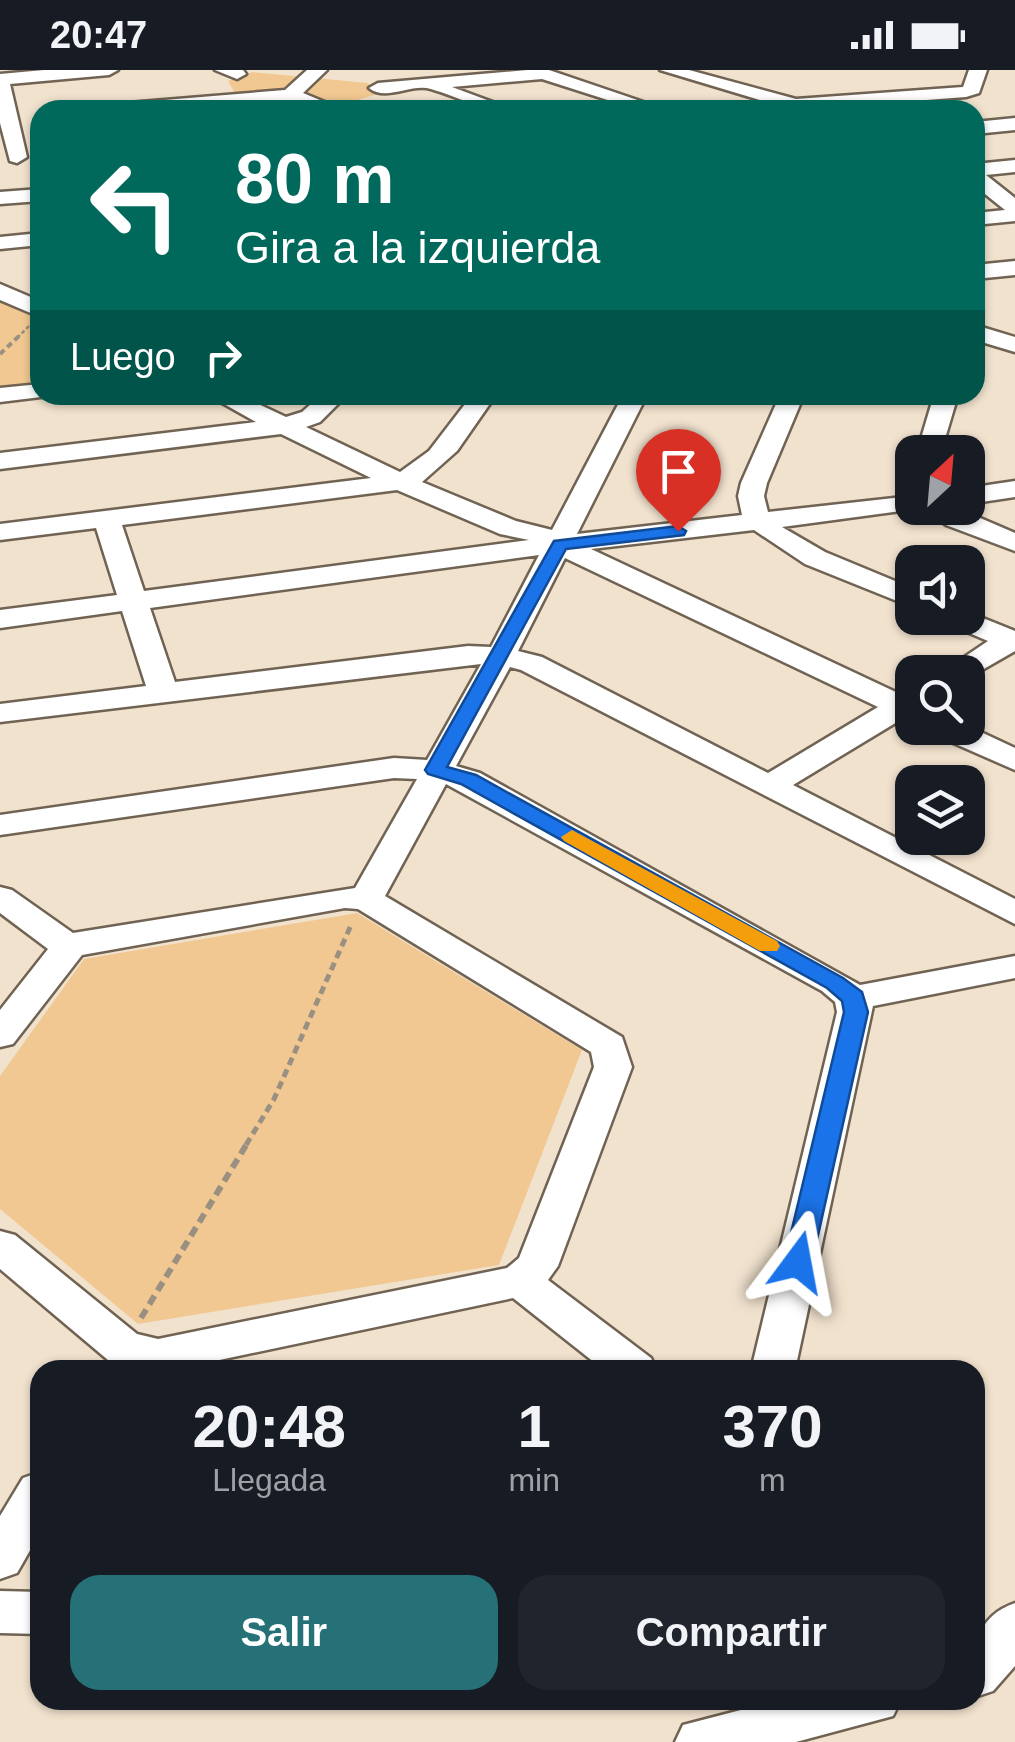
<!DOCTYPE html>
<html lang="es">
<head>
<meta charset="utf-8">
<style>
  :root { --surface:#171b24; --page:#20242c; --text:#f1f3f6; --muted:#9ea1a6; --accent:#267078 }
  body { margin:0; font-family:Arial,sans-serif; background:var(--page); color:var(--text); height:100vh; display:flex; flex-direction:column; font-size:38px; white-space:nowrap }
  * { box-sizing:border-box; margin:0 }
  p { font-size:32px; color:var(--muted) }
  .icon { flex:none; width:55px; height:55px; fill:none; stroke:currentColor; stroke-width:2; stroke-linecap:round; stroke-linejoin:round }
  .map { position:relative; flex:1; overflow:hidden }
  .sheet { position:absolute; left:30px; top:1290px; width:955px; height:350px; display:flex; flex-direction:column; background:var(--surface); border-radius:30px; box-shadow:0 2px 8px #0004 }
  .sheet>* { flex:none }
  .banner { position:absolute; left:30px; top:30px; width:955px; height:305px; border-radius:30px; box-shadow:0 2px 8px #0004; background:#00695c; color:#fff; overflow:hidden }
  .needle { width:65px; rotate:26deg }
  .fabs { position:absolute; left:895px; top:365px; display:grid; gap:20px }
  .fabs a { display:grid; place-items:center; width:90px; height:90px; border-radius:20px; background:var(--surface); box-shadow:0 2px 8px #0004; font-size:50px }
  .pin { position:absolute; display:grid; place-items:center; width:85px; height:85px; color:#fff; margin:-102px -42px; border-radius:50% 50% 50% 0; rotate:-45deg; box-shadow:0 0 10px #0007 }
  .pin .icon { rotate:45deg }
  .me { position:absolute; width:110px; margin:-55px; rotate:13deg; stroke-linejoin:round; filter:drop-shadow(0 0 8px #0008) }
  .turn { display:flex; align-items:center; gap:35px; height:210px; padding:0 40px; font-size:45px }
  .turn .icon { width:130px; height:130px; stroke-width:2.5 }
  .turn b { display:block; font-size:70px; line-height:85px }
  .then { display:flex; align-items:center; height:95px; padding:0 40px; background:#0003; gap:20px; font-size:38px }
  .eta { display:flex; justify-content:space-evenly; align-items:center; height:170px; text-align:center }
  .eta b { font-size:60px; font-weight:700; line-height:70px }
  .action { display:flex; gap:20px; margin-top:auto; padding:20px 40px }
  .action a { flex:1; height:115px; border-radius:30px; background:var(--accent); color:#fff; font-size:40px; font-weight:700; line-height:115px; text-align:center }
  .action a+a { background:var(--page); color:var(--text) }
  .status { display:flex; justify-content:space-between; align-items:center; height:70px; padding:0 50px; background:var(--surface); direction:ltr }
  .status svg { height:28px; fill:currentColor }
  .map>svg:first-child { display:block }
  .green { fill:#f2c892 }
  .lines { fill:none; stroke-linecap:round; stroke-linejoin:round }
  .minor-casing { stroke:#706353; stroke-width:5 }
  .path-far3 { stroke:#9a9081; stroke-width:2.5; stroke-dasharray:4 2.5; stroke-linecap:butt }
  .path-far2 { stroke:#9a9081; stroke-width:4; stroke-dasharray:6 4; stroke-linecap:butt }
  .path-far1 { stroke:#9a9081; stroke-width:5; stroke-dasharray:8 5; stroke-linecap:butt }
  .path { stroke:#9a9081; stroke-width:6; stroke-dasharray:10 6; stroke-linecap:butt }
  .minor { fill:#fff; fill-rule:evenodd }
  .route { fill:#1a73e8; stroke:#114b97; stroke-width:2.5 }
  .slow { fill:#f59e0b }
</style>
</head>
<body>
<div class="status"><b>20:47</b><svg viewBox="0 0 49 12"><path d="M0 12V9h3v3zM5 12V6h3v6zM10 12V3h3v9zM15 12V0h3v12zM26 1h20v11H26zM47 4h2v5h-2z"/></svg></div>
<div class="map">
<svg width="1015" height="1672" viewBox="0 0 1015 1672">
  <rect width="100%" height="100%" fill="#f1e2ce"/>
  <path class="green" d="M252,2L368,13L377,24L326,40H244L228,11Z
    M0,232L40,250V316L0,319Z
    M357,843L582,980L499,1195L138,1254L0,1139V1006L84,889Z"/>
  <g class="lines">
    <g class="minor-casing">
      <path id="minor" d="M44,0H118L109,5L10,14L27,87L17,93L10,91L0,53V4Z
        M215,0H243L246,4L237,9Z
        M307,0H327L303,23L344,40H317L289,31L180,40H107L116,34L285,20Z
        M527,0H549L667,40H639L542,9L452,17L514,40C479,40 461,28 431,19C411,13 386,32 369,18L378,13Z
        M660,0H689L796,29L963,17L969,0H987L979,23L966,27L793,40Z
        M1015,48V60L975,64V52Z
        M1015,90V102L986,105L1015,128V151L975,155V143L1005,140L975,116V94Z
        M40,119V131L0,134V122Z
        M40,163V175L0,179V167Z
        M1015,191V205L975,209V195Z
        M0,214L40,231V247L0,230Z
        M975,255L1015,267V282L975,270Z
        M40,314V325L49,326L0,332V318Z
        M208,325H239L286,347L302,342L321,325H347L320,352L306,357L400,402L429,381L472,325H496L457,381L422,412L516,451L552,460L623,325H647L577,464L742,445L738,426L741,413L780,325H804L767,413L764,426L768,442L912,426V438H923L782,457L825,482L912,518V537L805,494L754,460L591,479L900,624L912,621V651L902,649L793,715L1015,829V854L521,600L510,597L456,696L480,703L860,915L1015,886V908L873,936L795,1300H751L837,942L835,932L822,921L446,714L385,826L622,967L632,997L558,1196L548,1210L651,1288L657,1300H604L513,1228L172,1300H146L108,1290L0,1199V1161L15,1165L137,1264L158,1269L507,1198L519,1188L594,997L591,982L358,839L345,838L82,885L13,974L0,977V940L48,879L0,843V817L12,820L73,863L355,818L417,709L394,708L0,765V745L394,688L427,690L481,594L0,652V634L146,616L122,541L0,558V540L117,525L96,458L0,470V454L371,408L281,364L0,399V383L256,352ZM397,420L500,464L529,470L144,521L122,455ZM539,485L491,577L468,576L175,612L150,538ZM565,488L878,637L768,703L542,587L518,581Z
        M934,325H958L941,382H917Z
        M1015,411V427L968,434V418Z
        M926,438H957L1015,463V481L946,455Z
        M968,542L1015,561V581L968,608V602H942L988,571L948,554L943,548H968Z
        M968,656L1015,678V700L935,665L930,658Z
        M40,1402V1463L17,1503L0,1509V1446L23,1408Z
        M0,1521L40,1522V1564L0,1563Z
        M1015,1533V1596L993,1621L975,1627C975,1587 969,1549 1015,1533Z
        M779,1630H901L893,1646L796,1672H675L683,1655Z"/>
    </g>
    <path class="path-far3" d="M17,268L30,255"/>
    <path class="path-far2" d="M0,284L19,266"/>
    <path class="path-far1" d="M246,1075L274,1029L352,853"/>
    <path class="path" d="M141,1248L248,1072"/>
    <use href="#minor" class="minor"/>
  </g>
  <path class="route" d="M678,456L686,461L684,465L566,479L447,697L476,705L843,908L862,922L868,942L812,1192L808,1200H788L784,1192L844,942L842,931L827,918L461,714L428,704L425,700L554,471Z"/>
  <path class="slow" d="M572,760L777,871L780,876L777,881H760L564,771L561,767Z"/>
</svg>
<div class="fabs">
<a><svg class="needle" viewBox="-14 -14 28 28"><path d="M0-13l5 13h-10z" fill="#e53935"/><path d="M0 13l5-13h-10z" fill="#9ea1a6"/></svg></a>
<a><svg class="icon" aria-label="sound" viewBox="0 0 24 24"><path d="M4 9h4l5-4v14l-5-4H4zM17 9q2 3 0 6"/></svg></a>
<a><svg class="icon" aria-label="search" viewBox="0 0 24 24"><circle cx="10" cy="10" r="6"/><path d="M15 15l6 6"/></svg></a>
<a><svg class="icon" aria-label="layers" viewBox="0 0 24 24"><path d="M12 4l9 5-9 5-9-5zM3 14l9 5 9-5"/></svg></a>
</div>
<div class="pin" style="left:678px;top:461px;background:#d93025"><svg class="icon" aria-label="arrive" viewBox="0 0 24 24"><path d="M6 21V4h12l-3 4 3 4H6"/></svg></div>
<svg class="me" style="left:798px;top:1192px" viewBox="-20 -20 40 40"><path d="M0-17L14 15 0 8-14 15z" fill="#1a73e8" stroke="#fff" stroke-width="4"/></svg>
<div class="banner">
<div class="turn"><svg class="icon" aria-label="left" viewBox="0 0 24 24"><path d="M17 20v-9H6M10 6l-5 5 5 5"/></svg><div><b>80 m</b>Gira a la izquierda</div></div>
<div class="then">Luego<svg class="icon" aria-label="right" viewBox="0 0 24 24"><path d="M7 20v-9h11M14 6l5 5-5 5"/></svg></div>
</div>
<section class="sheet">
<div class="eta">
<div><b>20:48</b><p>Llegada</p></div>
<div><b>1</b><p>min</p></div>
<div><b>370</b><p>m</p></div>
</div>
<div class="action"><a>Salir</a><a>Compartir</a></div>
</section>
</div>
</body>
</html>
